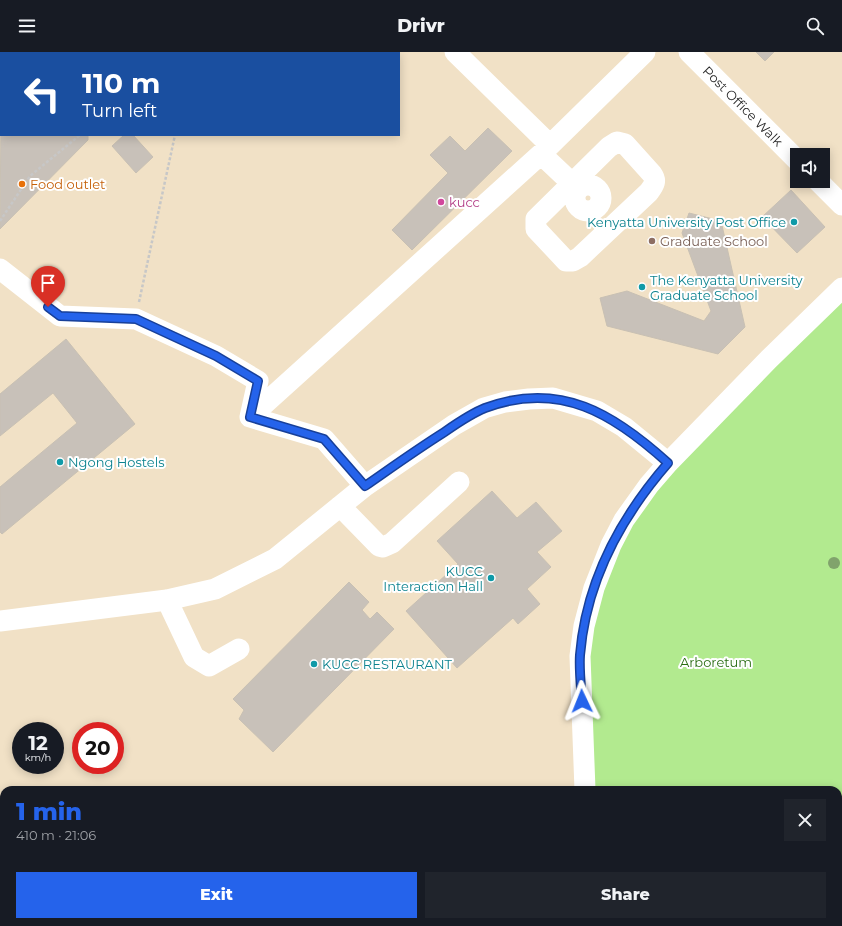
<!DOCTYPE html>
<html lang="en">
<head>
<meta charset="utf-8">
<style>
  :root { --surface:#171b24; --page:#20242c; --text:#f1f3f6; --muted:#9ea1a6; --accent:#2563eb }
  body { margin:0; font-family:Montserrat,sans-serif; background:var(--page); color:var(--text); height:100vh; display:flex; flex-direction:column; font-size:15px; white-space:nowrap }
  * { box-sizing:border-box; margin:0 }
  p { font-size:13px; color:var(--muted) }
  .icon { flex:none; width:22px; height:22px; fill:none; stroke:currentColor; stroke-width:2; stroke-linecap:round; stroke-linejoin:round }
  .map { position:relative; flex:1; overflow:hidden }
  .drawer { position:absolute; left:0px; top:734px; width:842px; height:140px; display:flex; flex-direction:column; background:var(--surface); border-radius:12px 12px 0 0; box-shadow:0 2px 10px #0003 }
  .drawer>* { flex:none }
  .guide { position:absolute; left:0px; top:0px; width:400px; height:84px; box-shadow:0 2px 10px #0003; background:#1a4fa0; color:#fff; overflow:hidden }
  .buttons { position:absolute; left:790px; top:96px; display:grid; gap:8px }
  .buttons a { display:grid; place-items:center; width:40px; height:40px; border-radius:0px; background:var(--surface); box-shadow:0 2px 10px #0003; font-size:20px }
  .speed { position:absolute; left:12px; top:670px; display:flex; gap:8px; font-size:20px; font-weight:700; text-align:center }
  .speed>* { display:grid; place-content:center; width:52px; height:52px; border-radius:50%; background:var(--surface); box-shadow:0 2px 10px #0003; line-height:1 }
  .speed small { font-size:10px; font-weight:400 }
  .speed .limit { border:6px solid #d22; background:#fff; color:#111 }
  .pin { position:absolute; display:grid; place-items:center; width:34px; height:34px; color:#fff; margin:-41px -17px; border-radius:50% 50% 50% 0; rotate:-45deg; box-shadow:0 0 4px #0007 }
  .pin .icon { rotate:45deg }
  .me { position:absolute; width:44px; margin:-22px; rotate:358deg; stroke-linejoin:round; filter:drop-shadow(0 0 3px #0008) }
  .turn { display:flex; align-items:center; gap:14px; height:84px; padding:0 16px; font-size:18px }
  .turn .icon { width:52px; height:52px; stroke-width:2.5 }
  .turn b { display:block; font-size:28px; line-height:34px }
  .round { display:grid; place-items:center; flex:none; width:42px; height:42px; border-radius:0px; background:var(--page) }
  .head { display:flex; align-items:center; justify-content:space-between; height:68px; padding:0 16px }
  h1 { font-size:24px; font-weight:800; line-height:30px; color:var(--accent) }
  .action { display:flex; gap:8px; margin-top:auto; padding:8px 16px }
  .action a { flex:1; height:46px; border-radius:0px; background:var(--accent); color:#fff; font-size:16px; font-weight:800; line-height:46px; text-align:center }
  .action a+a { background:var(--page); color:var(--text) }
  header { display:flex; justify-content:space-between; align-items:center; height:52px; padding:0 16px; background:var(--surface); font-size:18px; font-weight:800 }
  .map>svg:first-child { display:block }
  .education { fill:#f1e1c6; fill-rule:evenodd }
  .green { fill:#b2ea8f }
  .building { fill:#c8c1b9; stroke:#c8c0b3 }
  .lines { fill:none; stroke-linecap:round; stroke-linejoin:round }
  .path { stroke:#c7c7c7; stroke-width:2.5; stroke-dasharray:3 2; stroke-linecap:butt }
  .minor { stroke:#fff; stroke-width:21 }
  .tree { fill:#81a36c }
  .route-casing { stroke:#184099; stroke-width:10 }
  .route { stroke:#2563eb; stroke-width:7 }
  .food-dot { fill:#e8710a; stroke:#fff; stroke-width:1.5 }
  .hotel-dot { fill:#d1479c; stroke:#fff; stroke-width:1.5 }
  .culture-dot { fill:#0f9aa8; stroke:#fff; stroke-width:1.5 }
  .education-dot { fill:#8d6e63; stroke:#fff; stroke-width:1.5 }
  .labels { text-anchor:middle; stroke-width:4; stroke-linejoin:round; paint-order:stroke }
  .street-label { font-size:13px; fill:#292929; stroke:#fff }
  .food-label { font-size:13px; fill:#c56008; stroke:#fff; text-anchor:start }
  .hotel-label { font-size:13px; fill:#b23c85; stroke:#fff; text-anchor:start }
  .culture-label { font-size:13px; fill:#0d838f; stroke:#fff; text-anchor:start }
  .education-label { font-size:13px; fill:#785e54; stroke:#fff; text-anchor:start }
  .park-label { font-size:13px; fill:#296d12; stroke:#fff }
</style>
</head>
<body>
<header><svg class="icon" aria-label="menu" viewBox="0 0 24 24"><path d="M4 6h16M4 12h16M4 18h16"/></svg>Drivr<svg class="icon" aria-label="search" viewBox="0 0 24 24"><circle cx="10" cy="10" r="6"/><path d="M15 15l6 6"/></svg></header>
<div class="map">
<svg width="842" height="874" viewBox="0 0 842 874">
  <rect width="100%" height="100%" fill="#ede4d9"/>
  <path class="education" d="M0,0H842V874H0ZM1,1H399V83H1ZM797,103H823V129H797ZM21,679H55V713H21ZM81,679H115V713H81ZM4,738H838V870H4Z"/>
  <path class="green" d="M842,229V874H595V870H838V738H592L589,584L624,476Z"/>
  <path class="building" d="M756,0H774L765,9Z
    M1,59V83H88V88L0,177Z
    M488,76L512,99L412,198L392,178L448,121L430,103L450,84L465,99Z
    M124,83H133L153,105L136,121L112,94Z
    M791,138L825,175L797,201L762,165Z
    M689,161L721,169L745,275L718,302L607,274L600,246L627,239L704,269L711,259L682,181Z
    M66,287L135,372L2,482L0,480V435L77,371L53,341L0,384V342Z
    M492,439L517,466L536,450L562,479L537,500L551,515L527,537L540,552L518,572L513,566L457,616L406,559L458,512L437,489Z
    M349,530L369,550L362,558L370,567L377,560L394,577L273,700L239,667L244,658L233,647Z"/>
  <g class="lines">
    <path class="path" d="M202,0L204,1
      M147,1L150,0
      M182,1L183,0
      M194,1V0
      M233,1L245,0
      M0,54L1,53
      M0,169L30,124L80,83
      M139,250L175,83"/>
    <path class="minor" d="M455,0L550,93
      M689,0L797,108
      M617,90L625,92L652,122C657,129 654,133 649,140L580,205L573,209H566L536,177V167L609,95Z
      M541,102L578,137
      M818,129L842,153
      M575 146a13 13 0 1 1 26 0a13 13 0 1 1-26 0Z
      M0,217L60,264L136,267L216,304L258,329L250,365
      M250,365L541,102L645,0
      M250,365L324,387L365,434
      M340,454L379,494L383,495L392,491L459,430
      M167,548L194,605L209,614L239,597
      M0,569L167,548L215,537L275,507L365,434L454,373L484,356L505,350L529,347L553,346L597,359L624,375L668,411
      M585,738L580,604L584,574L594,536L611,493L624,468L649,433L668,411L769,307L842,236
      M592,870L593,874"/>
  </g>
  <circle class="tree" cx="834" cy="511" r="6"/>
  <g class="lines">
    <g class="route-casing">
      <path id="route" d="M48,255L60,264L136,267L216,304L258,329L250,365L324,387L365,434C391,416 416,398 443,381C456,372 470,362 485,356C560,328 614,362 668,411C621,465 586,530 580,603C579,618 581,634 582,649"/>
    </g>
    <use href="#route" class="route"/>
  </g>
  <circle class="food-dot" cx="22" cy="132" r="4"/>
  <circle class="hotel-dot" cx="441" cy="150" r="4"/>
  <g class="culture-dot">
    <circle cx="794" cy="170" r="4"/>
    <circle cx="642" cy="235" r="4"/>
    <circle cx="60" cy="410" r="4"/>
    <circle cx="491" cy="526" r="4"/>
    <circle cx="314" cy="612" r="4"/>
  </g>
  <circle class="education-dot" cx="652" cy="189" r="4"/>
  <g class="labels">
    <g class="street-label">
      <text transform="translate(743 54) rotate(45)" y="5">Post Office Walk</text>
    </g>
    <g class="food-label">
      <text x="30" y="137">Food outlet</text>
    </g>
    <g class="hotel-label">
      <text x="449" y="155">kucc</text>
    </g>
    <g class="culture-label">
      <text x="786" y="175" text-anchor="end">Kenyatta University Post Office</text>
      <text x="650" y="233">The Kenyatta University<tspan x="650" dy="15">Graduate School</tspan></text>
      <text x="68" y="415">Ngong Hostels</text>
      <text x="483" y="524" text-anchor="end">KUCC<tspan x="483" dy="15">Interaction Hall</tspan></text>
      <text x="322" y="617">KUCC RESTAURANT</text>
    </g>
    <g class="education-label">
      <text x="660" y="194">Graduate School</text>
    </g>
    <g class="park-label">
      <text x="716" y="615">Arboretum</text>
    </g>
  </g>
</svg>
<div class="buttons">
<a><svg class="icon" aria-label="sound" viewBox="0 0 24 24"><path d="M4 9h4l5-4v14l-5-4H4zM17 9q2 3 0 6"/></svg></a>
</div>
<div class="speed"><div>12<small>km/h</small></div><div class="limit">20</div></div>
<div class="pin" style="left:48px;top:255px;background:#d93025"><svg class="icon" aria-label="arrive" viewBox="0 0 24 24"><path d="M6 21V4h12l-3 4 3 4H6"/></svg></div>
<svg class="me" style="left:582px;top:649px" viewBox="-20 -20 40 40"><path d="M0-17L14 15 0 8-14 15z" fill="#2563eb" stroke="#fff" stroke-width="4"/></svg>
<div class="guide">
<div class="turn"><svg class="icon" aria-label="left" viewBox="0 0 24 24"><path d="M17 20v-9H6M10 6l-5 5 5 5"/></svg><div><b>110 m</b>Turn left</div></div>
</div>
<section class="drawer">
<div class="head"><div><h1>1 min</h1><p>410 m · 21:06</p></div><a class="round"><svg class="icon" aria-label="close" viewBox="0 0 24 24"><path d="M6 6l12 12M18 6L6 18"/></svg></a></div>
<div class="action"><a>Exit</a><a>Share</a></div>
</section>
</div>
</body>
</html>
